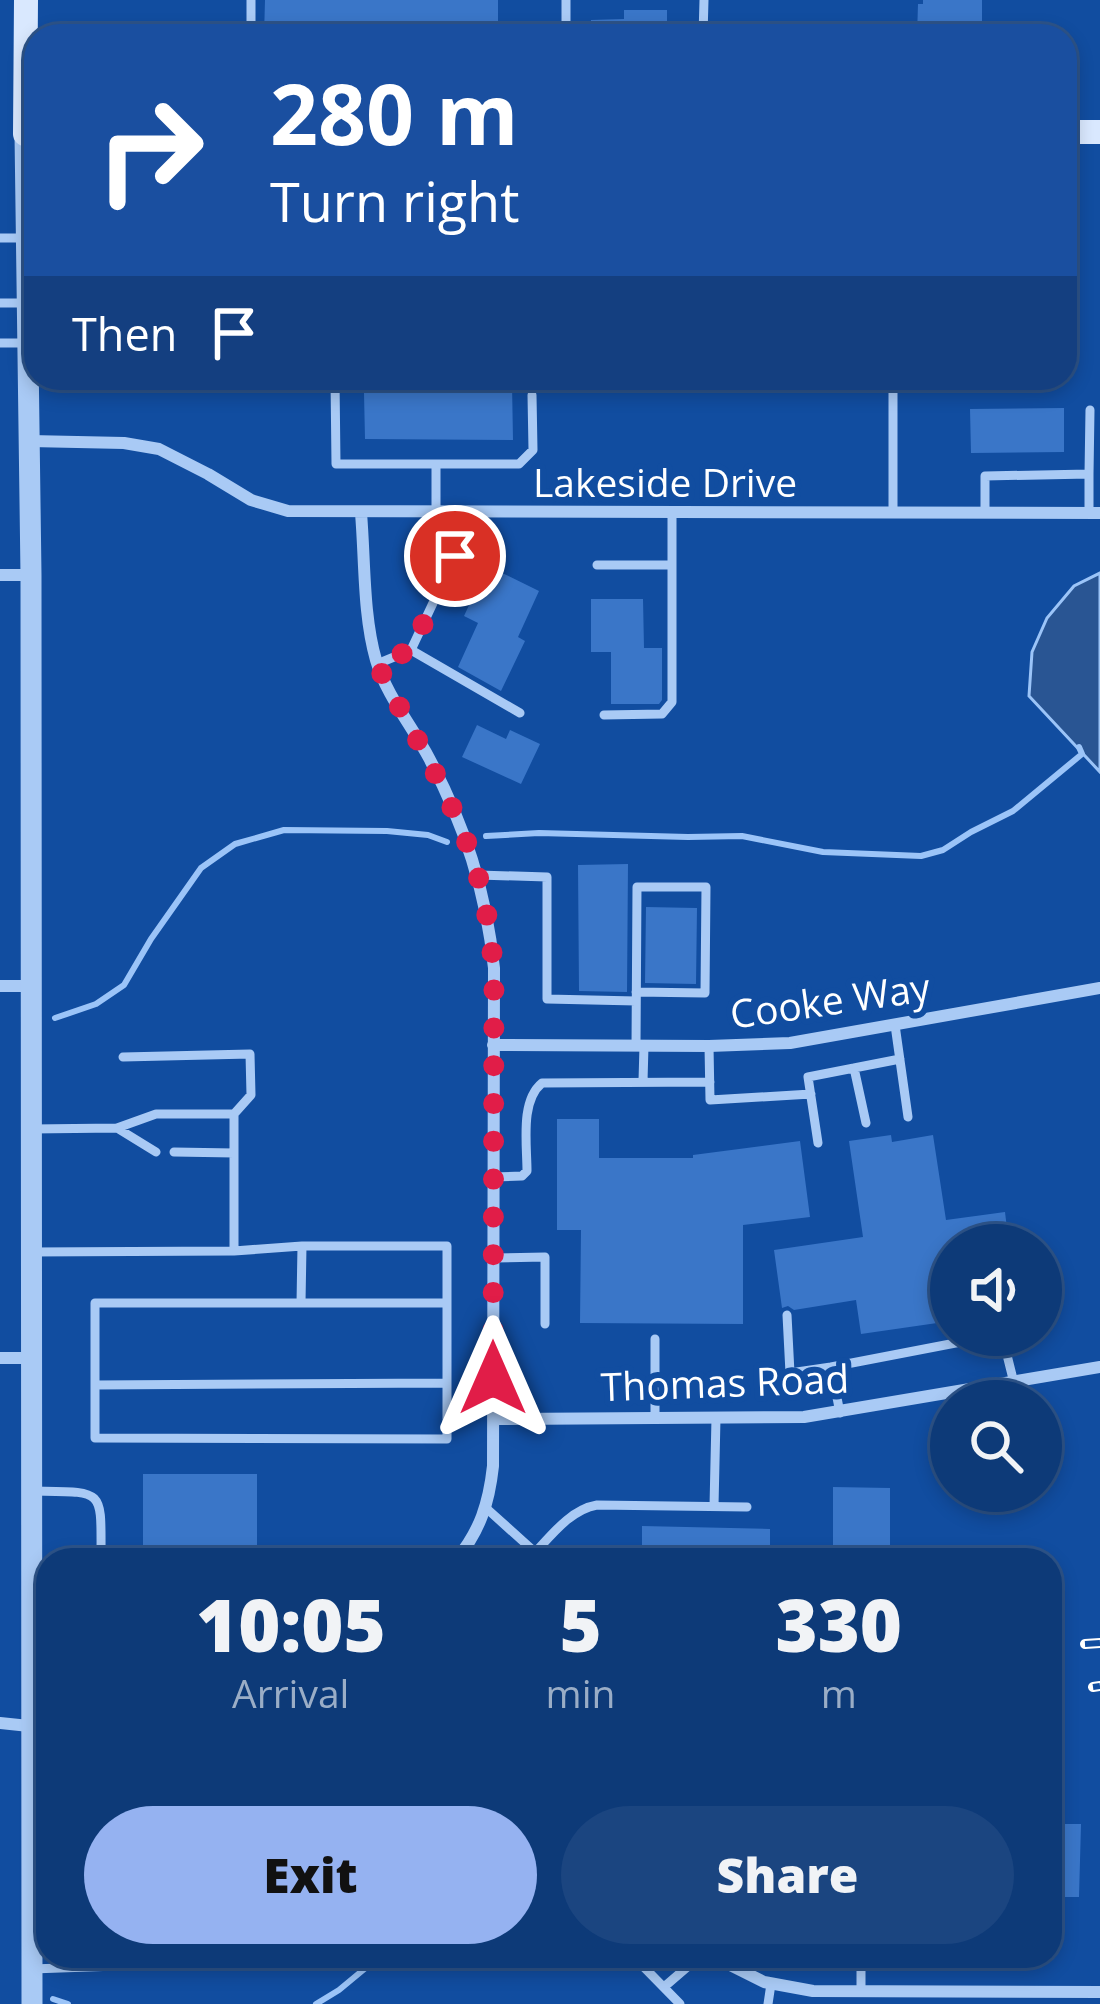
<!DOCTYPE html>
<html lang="en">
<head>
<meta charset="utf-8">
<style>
  :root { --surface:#0d3a78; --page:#1b4580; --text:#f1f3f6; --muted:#9aadc6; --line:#2d548a; --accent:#95b2f1 }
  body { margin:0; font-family:"Open Sans",sans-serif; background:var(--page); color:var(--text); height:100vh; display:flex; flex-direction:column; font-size:45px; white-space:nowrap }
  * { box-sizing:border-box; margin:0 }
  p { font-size:39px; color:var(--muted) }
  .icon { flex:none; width:66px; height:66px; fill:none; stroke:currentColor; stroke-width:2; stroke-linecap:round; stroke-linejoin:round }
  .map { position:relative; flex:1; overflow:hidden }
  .sheet { position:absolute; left:36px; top:1548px; width:1026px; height:420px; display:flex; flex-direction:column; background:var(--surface); border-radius:36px; box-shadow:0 6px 18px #0003,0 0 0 3px var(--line) }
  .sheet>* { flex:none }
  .banner { position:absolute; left:24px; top:24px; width:1053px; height:366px; border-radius:36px; box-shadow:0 6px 18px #0003,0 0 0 3px var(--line); background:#1a4fa0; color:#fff; overflow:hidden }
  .controls { position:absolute; left:930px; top:1224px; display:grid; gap:24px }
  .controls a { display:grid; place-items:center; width:132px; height:132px; border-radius:50%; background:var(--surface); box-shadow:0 6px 18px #0003,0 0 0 3px var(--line); font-size:60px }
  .pin { position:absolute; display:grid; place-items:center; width:102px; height:102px; color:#fff; margin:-51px; border:6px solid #fff; border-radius:50%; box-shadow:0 3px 12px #0007 }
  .me { position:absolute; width:132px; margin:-66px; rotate:0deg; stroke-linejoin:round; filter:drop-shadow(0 0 9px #0008) }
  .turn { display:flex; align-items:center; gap:42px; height:252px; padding:0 48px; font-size:54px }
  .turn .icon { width:156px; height:156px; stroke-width:2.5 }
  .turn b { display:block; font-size:84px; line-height:102px }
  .then { display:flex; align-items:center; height:114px; padding:0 48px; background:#0003; gap:24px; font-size:45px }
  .eta { display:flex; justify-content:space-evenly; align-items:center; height:204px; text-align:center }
  .eta b { font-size:72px; font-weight:800; line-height:84px }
  .button { display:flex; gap:24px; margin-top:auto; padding:24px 48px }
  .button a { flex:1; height:138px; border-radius:72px; background:var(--accent); color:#111; font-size:48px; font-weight:800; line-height:138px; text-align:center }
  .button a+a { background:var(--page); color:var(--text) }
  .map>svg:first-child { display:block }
  .water { fill:#295593; stroke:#9bc4f8; stroke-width:3 }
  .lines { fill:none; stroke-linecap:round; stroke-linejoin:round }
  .stream { stroke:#9bc4f8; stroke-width:6 }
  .building { fill:#3a76c8 }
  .service { stroke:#a9caf5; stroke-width:9 }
  .minor { stroke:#a9caf5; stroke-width:12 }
  .tertiary { stroke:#a9caf5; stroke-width:21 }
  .secondary { stroke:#d9e8fe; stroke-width:24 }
  .rail-casing { stroke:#fff; stroke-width:10 }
  .rail { stroke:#114da0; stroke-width:6; stroke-dasharray:18; stroke-linecap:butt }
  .route { stroke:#e11d48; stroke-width:21; stroke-dasharray:0 37.8 }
  .labels { text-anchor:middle; stroke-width:12; stroke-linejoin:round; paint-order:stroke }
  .street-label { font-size:39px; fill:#fff; stroke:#114da0 }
</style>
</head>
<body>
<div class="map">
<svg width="1100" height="2004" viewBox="0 0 1100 2004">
  <rect width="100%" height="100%" fill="#114da0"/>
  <path class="water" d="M1100,573V772L1029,696L1032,652L1047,618L1074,586Z"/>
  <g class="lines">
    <path class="stream" d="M486,836L539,833L688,837L742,836L823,852L921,856L943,850L971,832L1013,811L1082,754L1079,747
      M55,1018L96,1004L124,985L151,939L201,868L235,844L284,830L387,831L428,835L447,842
      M53,1999L68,2004
      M316,2004L339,1990L380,1956"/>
  </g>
  <path class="building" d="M265,0H498V36H264Z
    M923,0H982V36H917L918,4H923Z
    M624,10H667V36H591V20L624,19Z
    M494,384H512L513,440L365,439L364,393L494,392Z
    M1064,408V452L971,453L970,409Z
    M494,569L539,591L518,637L525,641L501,691L458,667L478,623L464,616L483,575L489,578Z
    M591,599H643L644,648H662V700L659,704H611V652H591Z
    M477,725L506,739L510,730L540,744L521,784L462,757Z
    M628,864L627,992L579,991L578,865Z
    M646,907L697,908L696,984L645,983Z
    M557,1119H599V1158H693V1155L800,1141L810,1217L743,1225V1324L580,1323L581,1230H557Z
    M891,1135L892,1142L933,1135L946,1220L1005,1212L1009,1245H951V1321L861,1334L856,1300L794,1310L788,1306L782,1308L774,1250L863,1237L849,1141Z
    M143,1474H257V1560H143Z
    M833,1487L890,1488V1560H833Z
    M642,1526L770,1529V1560H642Z
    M1050,1824H1081L1079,1897H1050Z"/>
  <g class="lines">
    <path class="service" d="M251,0V36
      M566,0V36
      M703,36L704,0
      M0,238H25
      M0,303H26
      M0,343H27
      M335,379L336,464H436V513
      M436,464H519L533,450L532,395
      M1089,474L1090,410
      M893,513V378
      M985,513V476L1089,474V513
      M597,565H672V513
      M411,650L520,713
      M377,664L411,650L455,556L457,513
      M604,715L662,714L672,702V565
      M478,875L547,877V999L636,1001
      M895,1025L908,1117
      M636,1046L637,887H706L705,993L636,992
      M709,1046L710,1100L811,1094
      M123,1057L250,1054L251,1095L234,1114
      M854,1068L866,1123
      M643,1081L644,1046
      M117,1128L156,1152
      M818,1143L808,1077L900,1059
      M174,1152L234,1153
      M493,1177L522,1176L527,1171C527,1144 520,1101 542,1083L710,1082
      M234,1251L302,1246H447V1439L95,1438V1303H301L302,1246
      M30,1252L234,1251V1114H156L117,1128L32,1129
      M493,1258L545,1257V1324
      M301,1303H447
      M787,1315L790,1373L831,1367
      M1002,1335L1014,1383
      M655,1339V1418
      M95,1385L447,1383
      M840,1413L831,1367L997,1335
      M34,1491C106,1492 101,1488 101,1560
      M714,1506L716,1418
      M486,1508L536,1553
      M528,1560C548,1540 568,1510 597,1505L747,1507
      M633,1956L680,2004
      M32,1969L117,1966V1956
      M664,1987L700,1956
      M861,1991V1956
      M768,2004L771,1984"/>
    <path class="minor" d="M30,441L124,443L159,449L208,474L251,500L288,511L1100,513
      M361,513C365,560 363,615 376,660C386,695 412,726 429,758C465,826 486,891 494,968L493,1466C489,1503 480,1531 456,1560
      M0,575H31
      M0,986H32
      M493,1045L709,1046L790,1043L1100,988
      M0,1358H30
      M493,1419L804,1417L1100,1367
      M0,1723L48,1728
      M720,1956L728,1964L764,1982L813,1991L1100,1992"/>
    <path class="tertiary" d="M25,134L31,575L32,2004"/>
    <path class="secondary" d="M1065,132H1100
      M25,134L26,0"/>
    <g class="rail-casing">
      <path id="rail" d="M1085,1644L1100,1643
        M1093,1687L1100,1686"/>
    </g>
    <use href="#rail" class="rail"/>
  </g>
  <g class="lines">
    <path class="route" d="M455,556L411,650L377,664C412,734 456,800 478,876C487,906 490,937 494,968L493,1378"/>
  </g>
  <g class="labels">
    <g class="street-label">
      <text x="665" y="497">Lakeside Drive</text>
      <text transform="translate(830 1001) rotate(-8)" y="14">Cooke Way</text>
      <text transform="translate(725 1383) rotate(-2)" y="14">Thomas Road</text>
    </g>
  </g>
</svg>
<div class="controls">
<a><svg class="icon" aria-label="sound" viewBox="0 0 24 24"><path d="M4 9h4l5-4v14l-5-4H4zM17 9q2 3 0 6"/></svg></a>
<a><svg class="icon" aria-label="search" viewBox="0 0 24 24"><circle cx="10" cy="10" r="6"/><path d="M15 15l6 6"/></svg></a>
</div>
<div class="pin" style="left:455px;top:556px;background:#d93025"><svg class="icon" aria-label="arrive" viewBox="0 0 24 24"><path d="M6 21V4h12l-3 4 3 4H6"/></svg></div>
<svg class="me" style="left:493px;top:1378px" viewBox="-20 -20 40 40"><path d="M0-17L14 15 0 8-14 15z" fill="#e11d48" stroke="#fff" stroke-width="4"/></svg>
<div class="banner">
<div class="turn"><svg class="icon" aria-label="right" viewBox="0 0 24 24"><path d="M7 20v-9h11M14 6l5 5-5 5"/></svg><div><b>280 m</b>Turn right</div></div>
<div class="then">Then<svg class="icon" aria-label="arrive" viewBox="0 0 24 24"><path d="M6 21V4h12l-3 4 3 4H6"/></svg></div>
</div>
<section class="sheet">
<div class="eta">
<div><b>10:05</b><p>Arrival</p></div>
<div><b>5</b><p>min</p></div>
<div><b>330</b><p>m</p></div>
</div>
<div class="button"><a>Exit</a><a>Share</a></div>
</section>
</div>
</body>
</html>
